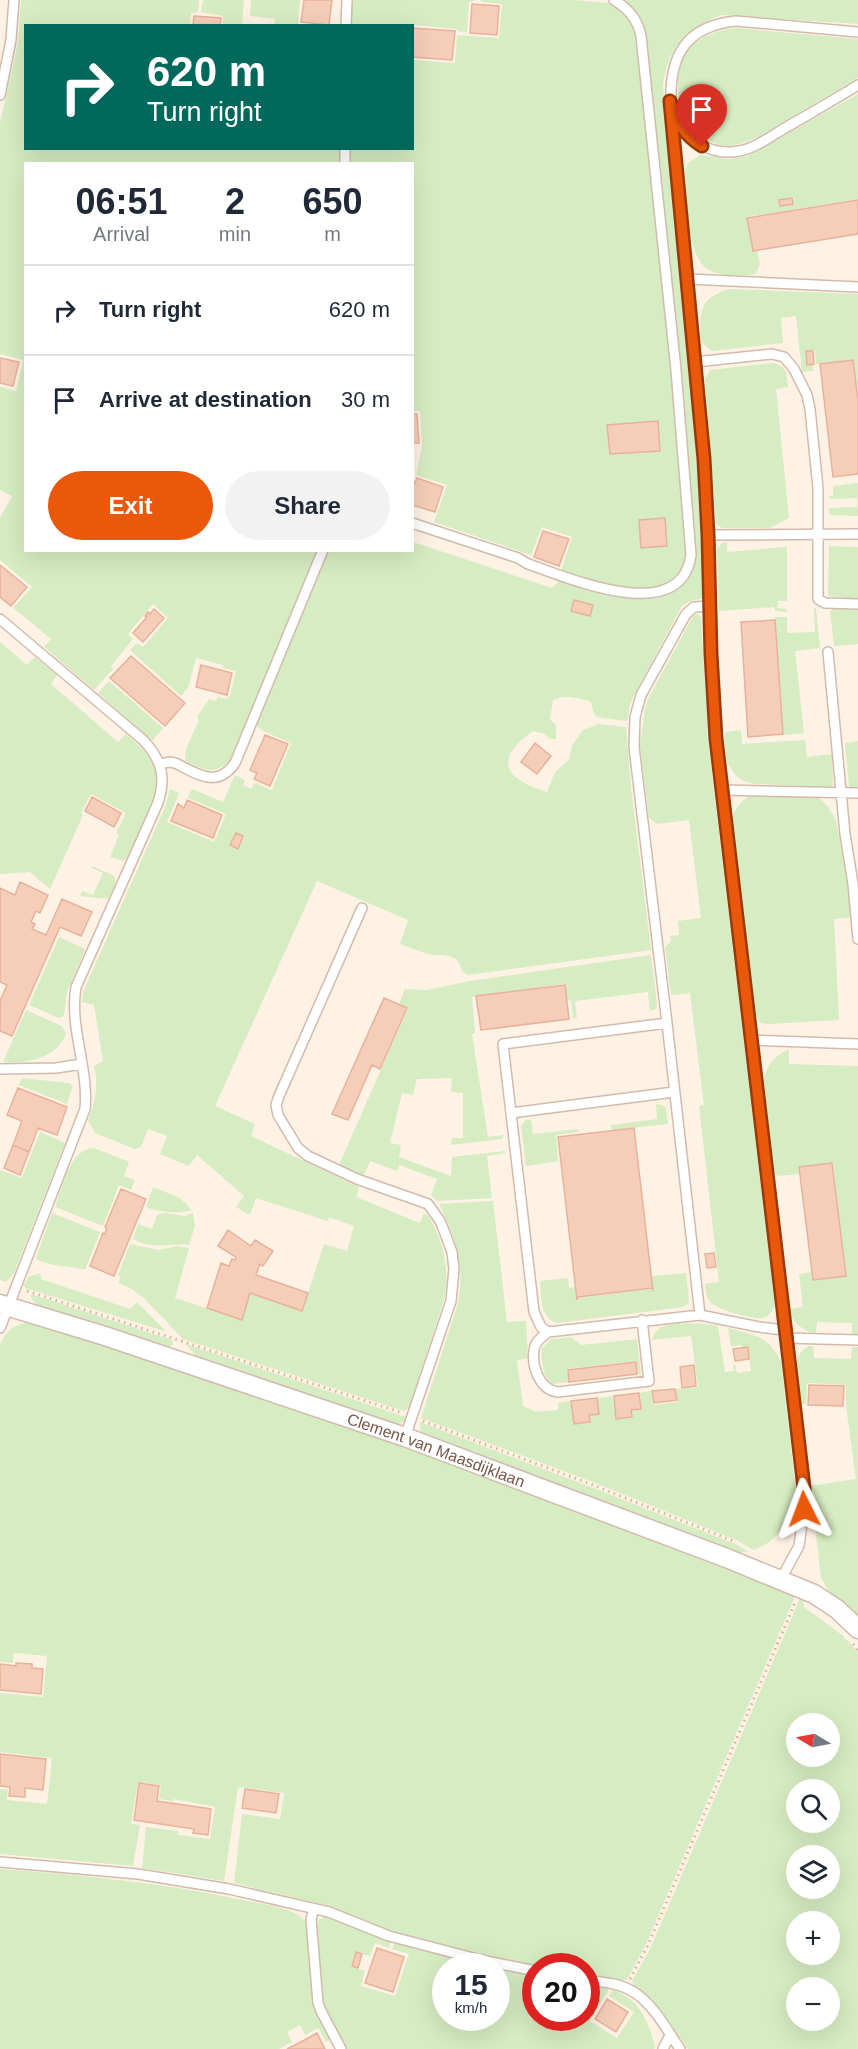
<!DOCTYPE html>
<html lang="en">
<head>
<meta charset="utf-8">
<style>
  :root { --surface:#fff; --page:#f2f2f3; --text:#1f2937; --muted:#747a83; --line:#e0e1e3; --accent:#ea580c }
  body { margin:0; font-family:Helvetica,sans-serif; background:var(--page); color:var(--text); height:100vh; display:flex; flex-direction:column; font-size:22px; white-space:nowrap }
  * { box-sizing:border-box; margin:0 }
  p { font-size:20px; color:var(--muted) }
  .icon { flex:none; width:33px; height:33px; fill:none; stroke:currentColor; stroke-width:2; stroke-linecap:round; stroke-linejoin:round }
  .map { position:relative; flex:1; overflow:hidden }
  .sheet { position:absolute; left:24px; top:162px; width:390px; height:390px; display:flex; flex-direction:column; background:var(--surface); border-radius:0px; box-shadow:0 6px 24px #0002 }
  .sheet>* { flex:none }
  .top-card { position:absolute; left:24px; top:24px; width:390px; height:126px; border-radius:0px; box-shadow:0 6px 24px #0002; background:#00695c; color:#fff; overflow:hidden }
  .needle { width:39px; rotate:280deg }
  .buttons { position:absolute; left:786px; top:1713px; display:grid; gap:12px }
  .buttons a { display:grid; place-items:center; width:54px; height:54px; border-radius:50%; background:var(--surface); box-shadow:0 6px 24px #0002; font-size:30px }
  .speed { position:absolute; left:432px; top:1953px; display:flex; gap:12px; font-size:30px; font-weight:700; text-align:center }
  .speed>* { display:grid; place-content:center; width:78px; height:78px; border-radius:50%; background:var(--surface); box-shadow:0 6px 24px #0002; line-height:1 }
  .speed small { font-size:15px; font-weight:400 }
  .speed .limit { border:9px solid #d22; background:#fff; color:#111 }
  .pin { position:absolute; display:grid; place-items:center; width:51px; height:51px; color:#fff; margin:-62px -26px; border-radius:50% 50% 50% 0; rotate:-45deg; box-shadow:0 0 6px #0007 }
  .pin .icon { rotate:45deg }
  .me { position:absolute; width:66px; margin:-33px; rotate:357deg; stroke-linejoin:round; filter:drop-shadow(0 0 4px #0008) }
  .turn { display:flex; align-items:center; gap:21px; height:126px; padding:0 24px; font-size:27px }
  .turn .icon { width:78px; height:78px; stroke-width:2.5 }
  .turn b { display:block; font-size:42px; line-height:51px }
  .eta { display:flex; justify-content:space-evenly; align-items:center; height:102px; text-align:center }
  .eta b { font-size:36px; font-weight:800; line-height:42px }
  .primary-button { display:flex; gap:12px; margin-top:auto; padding:12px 24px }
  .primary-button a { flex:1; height:69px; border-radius:36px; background:var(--accent); color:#fff; font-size:24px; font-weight:800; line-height:69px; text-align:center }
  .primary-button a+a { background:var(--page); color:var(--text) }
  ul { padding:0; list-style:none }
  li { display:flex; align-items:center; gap:18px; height:90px; padding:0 24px; border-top:2px solid var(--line) }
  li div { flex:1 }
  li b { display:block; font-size:22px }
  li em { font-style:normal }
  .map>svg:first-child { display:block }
  .green { fill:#d6ecc2; fill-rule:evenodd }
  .building { fill:#f5ceba; stroke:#e8b29a; stroke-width:1.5 }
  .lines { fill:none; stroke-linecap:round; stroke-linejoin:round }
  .lane-casing { stroke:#d2bbac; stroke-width:12 }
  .street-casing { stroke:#d2bbac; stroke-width:21 }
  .path { stroke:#dab19d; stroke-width:3; stroke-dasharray:1.5 4.5; stroke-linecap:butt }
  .lane { stroke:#fff; stroke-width:9 }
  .street { stroke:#fff; stroke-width:18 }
  .route-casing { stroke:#983908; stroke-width:15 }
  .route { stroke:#ea580c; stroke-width:10 }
  .labels { text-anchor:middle; stroke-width:4.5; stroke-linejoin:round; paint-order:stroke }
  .street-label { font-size:16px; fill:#785648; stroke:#fff6ec }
</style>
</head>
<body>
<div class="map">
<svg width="858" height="2049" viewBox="0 0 858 2049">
  <rect width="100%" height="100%" fill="#fef2e4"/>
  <path class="green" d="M21,0H199L198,12L191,13L190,25L26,26V148H341V163L26,164V550L318,551L232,759C214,776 205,770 185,761L186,749L199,720L197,717L209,699L216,701L218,697L226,699L230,696L236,671L223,668V665L196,658L188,688L181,696L130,650L137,643L143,647L168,618L153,604L128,634L133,639L111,666L113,669L94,690L44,647L51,639L13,608L32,587L0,560V518L12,496L0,490V387L16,391L23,360L0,354V122L18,42Z
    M203,0H244L242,25H223V16L201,12Z
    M251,0H300L298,25H303H274L275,19L250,16Z
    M351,0H476L469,2L467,32L458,31L457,29L400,24L351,26Z
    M480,0H574L608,3L624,13L636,28L672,370L687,556C683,566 679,576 669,583C642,601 589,580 561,571L572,537L542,527L531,555L434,522L447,485L416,475L422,446L420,411H412V164L350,163V149L412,148L413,60L455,63L457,35L499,38L502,4L482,2Z
    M622,0H858V24L721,15C685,29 667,48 663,87L697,461L702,544V598L691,601L682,606L635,693L630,704L627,721L597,717L594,714L591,702C580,698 564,694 553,700L550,719L556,725V739H550L545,734L533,731C492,760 505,779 547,792L555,772L569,760L572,746L582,731L598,724L626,727L631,788L651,950L467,975L462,971C457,950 443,958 428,954C418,951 409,947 400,944L408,920L317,881L215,1106L255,1124L251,1136L359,1187L356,1197L420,1223L424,1213L429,1217C444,1243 450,1270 444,1300L409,1408L404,1411L183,1339L145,1299L132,1289L118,1283L121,1277L118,1275L130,1244L158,1250L177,1246L189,1248L175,1298L242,1320L250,1293L302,1311L324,1244L347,1251L354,1226L329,1217L328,1221L256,1198L250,1215L236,1207L244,1196L197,1155L189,1166L160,1154L167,1136L148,1129L141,1147L135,1149L95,1133L88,1121C95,1102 99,1085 94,1066L103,1061L94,1005L82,1002L83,992L165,807L170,789L179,793L167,822L214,842L226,814L190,799L188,797L192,789L223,802L235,775L245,780L243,785L251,789L254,783L272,790L291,743L263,731L255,725L327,551L412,550L413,542L552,588L561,579C600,588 693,622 695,555L645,35L638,16Z
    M735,28L858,39V78C837,90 816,103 795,115C774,127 754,143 729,146C722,146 714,143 707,140C677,124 668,75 690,48C702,35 719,30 735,28Z
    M858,94V199L747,217L752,251L757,250L760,264L756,273L752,275C738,275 722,277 709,270C685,256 688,197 685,171L688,163L700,155L730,159L748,156Z
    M730,289L858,294V397L853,360L816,364L815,350L806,351L807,365H813V371L802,372L796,316L781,318L783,343L712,351L701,342C700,312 698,298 730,289Z
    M774,363L783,367L786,372L788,387L776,389L789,518L770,528H722L716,524L705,379L710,370Z
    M858,483V516L829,515V508L857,507V498L829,499V496H833V486Z
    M727,542V552L787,547V601H778L777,608L787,609V612L775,611L774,607L719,611L717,550L721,544Z
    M829,546L858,547V599L828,596Z
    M814,608H816L820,648L795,651L804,733L783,735L775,617H787V633L815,632Z
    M833,608L858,610V644L834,646L830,612Z
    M698,614L701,617L708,740L775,1305C772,1312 769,1317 762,1318C753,1320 717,1309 711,1303C706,1298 706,1291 705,1284L719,1282L699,1106L704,1105L690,993L671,995L665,947L671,941L670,936L679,935L678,921L701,918L689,820L657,824L649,818L640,746L645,708L648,699L693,616Z
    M0,642L27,665L35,657L57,675L51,684L118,742L126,734C136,743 148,753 154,766C165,792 137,835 126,859L123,861L110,857L119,835L116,833L126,813L91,794L81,813L83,815L50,889L30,872L0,874Z
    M109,681L163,728L152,741L98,693Z
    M741,730L742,744L805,740L807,757L832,754L833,785L829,787L753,784L744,781L736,776L727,762L724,737L726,732Z
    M858,741V789H852L849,785L845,743Z
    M755,794C771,794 804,791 818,798C826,803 831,811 836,820L853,917L834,919L839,1020L768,1024L761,1023L754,1014L731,821C735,807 742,799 755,794Z
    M92,866L113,875C119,882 111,892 108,899L80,896L82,891L93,895L103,873L92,868Z
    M59,937L83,948L85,950L67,992L64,1016L59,1018L29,1005Z
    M651,955L657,1004L656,1009L650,1011L648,992L575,1001L577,1018H573L571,1000H567L564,984L472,997L475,1033L472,1034L488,1137L504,1135L502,1139L451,1145L452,1138H463V1093L451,1092L452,1078L417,1079L413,1095L402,1093L390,1143L401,1145L399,1157L451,1176L452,1157L505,1151L506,1153L487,1156L492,1198L437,1201L431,1195L437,1179L399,1165L397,1171L370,1161L364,1175L339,1165L408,1008L399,1004L405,989L427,990L470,981Z
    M26,1010L62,1026L66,1034C57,1058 26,1064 3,1062Z
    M789,1050V1064L858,1066V1335H852V1323L817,1322L816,1334C802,1330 792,1323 789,1309L803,1307L799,1274L811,1272L812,1280L846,1276L833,1163L799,1166V1174L779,1176L776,1175L773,1168L764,1080C767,1065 774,1055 789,1050Z
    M22,1078L69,1083L73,1086L67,1104L19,1085Z
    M656,1104L662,1105L666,1108L668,1124L612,1130L611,1125L657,1119Z
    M531,1119L533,1134L578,1129L579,1132L556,1135L558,1161L526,1166L521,1126L526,1120Z
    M40,1132L65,1143L14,1273L6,1282L0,1280V1170L22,1178Z
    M94,1148L129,1162L124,1176L135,1180L131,1190L119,1185L103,1226L55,1207C62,1188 70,1148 94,1148Z
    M153,1187L180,1198L192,1210C179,1214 158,1212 146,1207Z
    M493,1201L507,1322L526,1321L528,1358L517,1360L523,1406L536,1412L558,1410V1403L570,1401L574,1424L590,1423L589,1415L599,1414L597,1398L613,1396L616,1419L632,1418V1411L641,1409L640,1393L651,1391L653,1405L677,1402L676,1389L698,1387L691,1336L652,1340C653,1335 655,1331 660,1328C671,1322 706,1323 718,1326L725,1372L734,1371L733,1365L735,1364L737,1373L751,1371L748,1347H742L741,1345L731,1346L728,1328C754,1335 769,1336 781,1362L796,1492C793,1517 779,1541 754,1550L736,1540L593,1482L421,1418L458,1303C465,1264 456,1239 439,1204Z
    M52,1213L100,1232L85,1270C73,1266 43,1266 36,1258Z
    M163,1213L184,1216L193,1213L195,1226L189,1245C169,1243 151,1250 133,1239L138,1224L152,1229L157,1215Z
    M40,1273L41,1279L130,1309L137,1302L167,1332L25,1288L24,1285L28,1277Z
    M686,1273L689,1301L687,1305L683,1307L557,1323C539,1317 542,1297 540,1281L568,1278L569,1288L575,1287L577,1301H579L578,1298L651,1289L653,1292L652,1276Z
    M31,1294L172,1340L173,1344L168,1348L38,1307L31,1298Z
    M35,1321L403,1445L796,1594L646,1944L628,1978L622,1982L587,1975L586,1966H537L482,1956L389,1932L316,1903L234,1883L242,1814L280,1819L284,1793L238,1787L224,1881L142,1868L146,1827L178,1831V1835L210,1839L215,1807L174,1799L173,1801L159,1799L161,1785L138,1782L131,1824L140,1825L133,1866L0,1854V1789L8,1790L7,1800L47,1804L52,1758L0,1752V1693L43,1697L47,1656L14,1653L13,1663L0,1662V1345C7,1327 17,1324 35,1321Z
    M571,1337L581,1345L637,1339L641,1374H638L636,1361L567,1369L569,1382L553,1384C542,1376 541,1361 542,1348L551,1339Z
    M186,1344L406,1417L404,1421L396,1426L199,1360Z
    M809,1346H813L814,1358L851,1359L852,1347H858V1619L831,1597L821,1577L810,1486L856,1479L846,1406V1385L807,1383L806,1404H800C798,1385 787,1357 809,1346Z
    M420,1422L591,1487L735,1544L749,1552L731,1553L422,1435L420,1431Z
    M801,1596L803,1598L804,1607L842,1635L858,1652V2049H688L652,1999L634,1987L632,1981L651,1947ZM796,1724H830V1756H796ZM796,1790H830V1822H796ZM796,1856H830V1888H796ZM796,1922H830V1954H796ZM796,1988H830V2020H796Z
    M0,1869C82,1875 163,1883 243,1900C263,1905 293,1906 307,1923L314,1988L331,2039L326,2042L318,2028L305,2035L300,2025L287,2032L292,2042L279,2049H0Z
    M325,1916L391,1941L389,1948L375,1943L370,1956L355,1952L351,1966L365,1971L361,1986L395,1996L409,1954L392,1949L395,1942L488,1966H446V2018H496L497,1968L535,1976L536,2018H586L587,1985L609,1989L590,2021L617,2038L634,2012L609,1996L613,1990C639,1998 648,2021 655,2045L654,2049H345L325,2011L322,2002L316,1922Z"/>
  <path class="building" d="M304,0H332L329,25L301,22Z
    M472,4L499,6L497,35L470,33Z
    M194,16L221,18L220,26H193Z
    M412,28L455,31L452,60L412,57Z
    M792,198L793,204L780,206L779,200Z
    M858,200V234L753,251L747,218Z
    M806,351H813L814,364L807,365Z
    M0,358L19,362L13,386L0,383Z
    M853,360L858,401V474L833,477L820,364Z
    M412,414H417L419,443H412Z
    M658,421L660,451L610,454L607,425Z
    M417,478L443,487L435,512L412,505V489Z
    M665,518L667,546L641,548L639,520Z
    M543,531L569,539L559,566L534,557Z
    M0,565L27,587L11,606L0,597Z
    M574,600L593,605L590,616L571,611Z
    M154,609L164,618L143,642L133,633L147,617L145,616L148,612L150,614Z
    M775,620L783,734L748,737L741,622Z
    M131,656L185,703L165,726L110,678Z
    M201,665L232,673L227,695L196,687Z
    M265,735L288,744L270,786L254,779L257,773L250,770Z
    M535,743L551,756L537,774L521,762Z
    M92,797L121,813L114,827L85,811Z
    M187,800L222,815L213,838L171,821L178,804L184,808Z
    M236,833L243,836L238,849L230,845Z
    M20,882L48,895L40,913L36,911L31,922L35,924L32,929L46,935L62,899L92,912L81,936L60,927L12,1036L0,1031V1001L7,985L0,982V888L15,895Z
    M565,985L569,1019L481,1030L476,996Z
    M384,998L407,1008L380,1069L372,1065L348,1120L332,1114Z
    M18,1088L67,1107L57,1135L38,1128L29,1152L13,1145L22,1121L7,1115Z
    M634,1128L653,1291L652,1288L578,1297L577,1300L558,1137Z
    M13,1145L29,1152L20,1175L4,1168Z
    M832,1163L846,1276L813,1280L799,1167Z
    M121,1189L146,1199L114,1276L90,1266L103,1233L105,1234L107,1228L105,1227Z
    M228,1230L251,1246L255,1240L273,1251L263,1266L260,1264L256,1275L308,1293L302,1311L250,1293L242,1320L207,1308L221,1263L229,1266L232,1259L235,1260L236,1257L218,1246Z
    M714,1253L716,1267L707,1268L705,1254Z
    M748,1347L749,1359L735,1361L733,1349Z
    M636,1362L637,1374L569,1382L568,1370Z
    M694,1365L696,1386L682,1388L680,1367Z
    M809,1385L844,1386L843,1406L808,1405Z
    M675,1389L677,1400L654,1403L652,1391Z
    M639,1393L641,1409L631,1410L632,1417L616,1419L614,1396Z
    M597,1398L599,1414L589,1415L590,1422L574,1424L571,1401Z
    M16,1663L32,1664V1668L43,1669L41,1694L0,1690V1664L16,1666Z
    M0,1754L46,1759L43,1790L25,1788V1797L9,1796L10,1787L0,1786Z
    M139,1783L159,1786L157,1801L211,1809L208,1835L193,1833L194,1829L134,1820Z
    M245,1789L279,1794L276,1813L242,1808Z
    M377,1948L404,1957L393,1992L365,1983Z
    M356,1952L362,1954L358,1968L352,1966Z
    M607,1999L628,2012L616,2032L595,2019Z
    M317,2033L325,2049H287L301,2042Z"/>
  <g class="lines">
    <g class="lane-casing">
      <path id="lane" d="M346,26L347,0
        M0,95L11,40L14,0
        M674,112C682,140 711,156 739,151C756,148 771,136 785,128C809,114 834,100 858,85
        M345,148V164
        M688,279L858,287
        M695,362L772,354L784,357L794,369L807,395L810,409L818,488V599L825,603L858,604
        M412,523L518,558L528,564C569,578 681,627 691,555L676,370L641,36C638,20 628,8 614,0
        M708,535L858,534
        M0,619L142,739C162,759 167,779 157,805L76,987C69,1028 89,1068 85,1109L0,1328
        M828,652L845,834L853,884L858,939
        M161,764L169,762L175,763C198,774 217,789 235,763L323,550
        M721,790L858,793
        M362,908L279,1096L276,1105L278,1115L298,1148L308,1156L357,1179L428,1204L440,1221L446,1236L452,1252L454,1269L451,1301L405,1437
        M667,1023L634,747L635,717L641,695L686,614L694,607L710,606
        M750,1040L858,1044
        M0,1069L56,1068L82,1064
        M511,1113L674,1092
        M700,1315L667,1023L503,1044L534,1312L541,1327L548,1332L700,1315L759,1327L784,1330
        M548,1332C543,1336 537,1340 535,1346C530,1364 539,1390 558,1392L649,1381L642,1320
        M785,1338L858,1340
        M781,1579L799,1546L804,1509V1488L716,739L711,654L708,535L704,459L671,104C669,57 685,26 736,21L858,32
        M0,1862L138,1874L229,1889L329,1912L389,1936L481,1960L536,1971
        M314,1909L311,1919L318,2003L321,2011L341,2049
        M586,1980C601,1982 619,1983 632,1991C653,2003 667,2030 680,2049
        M663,2049L670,2035"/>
    </g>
    <g class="street-casing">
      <g id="street">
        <path id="s1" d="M0,1304L105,1336L405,1437L729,1559L814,1594L837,1609L858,1629"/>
      </g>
    </g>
    <path class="path" d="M27,1291L403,1413
      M423,1421L593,1485L733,1541
      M853,1644L858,1650
      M630,1979L648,1945L795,1603"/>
    <use href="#lane" class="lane"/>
    <use href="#street" class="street"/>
  </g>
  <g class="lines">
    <g class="route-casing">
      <path id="route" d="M702,146C684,135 676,121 670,101L704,459L708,535L711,654L716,739L804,1488V1509"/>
    </g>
    <use href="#route" class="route"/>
  </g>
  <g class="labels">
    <g class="street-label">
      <text dy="6" stroke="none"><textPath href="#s1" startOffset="460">Clement van Maasdijklaan</textPath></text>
    </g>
  </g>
</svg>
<div class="buttons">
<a><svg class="needle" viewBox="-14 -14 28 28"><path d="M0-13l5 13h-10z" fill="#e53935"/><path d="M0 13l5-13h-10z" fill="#747a83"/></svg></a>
<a><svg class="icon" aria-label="search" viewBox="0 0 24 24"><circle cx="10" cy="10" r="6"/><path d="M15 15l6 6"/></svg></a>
<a><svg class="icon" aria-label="layers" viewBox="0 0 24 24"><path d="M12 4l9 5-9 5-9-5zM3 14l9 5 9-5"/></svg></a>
<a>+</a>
<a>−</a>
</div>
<div class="speed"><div>15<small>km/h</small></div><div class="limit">20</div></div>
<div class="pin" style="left:702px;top:146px;background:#d93025"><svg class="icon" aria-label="arrive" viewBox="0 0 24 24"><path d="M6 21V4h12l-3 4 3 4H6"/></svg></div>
<svg class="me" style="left:804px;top:1509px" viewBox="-20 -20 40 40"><path d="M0-17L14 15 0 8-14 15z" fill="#ea580c" stroke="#fff" stroke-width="4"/></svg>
<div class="top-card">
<div class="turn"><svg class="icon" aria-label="right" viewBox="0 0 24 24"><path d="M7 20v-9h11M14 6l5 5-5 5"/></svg><div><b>620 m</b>Turn right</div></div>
</div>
<section class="sheet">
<div class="eta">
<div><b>06:51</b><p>Arrival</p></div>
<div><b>2</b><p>min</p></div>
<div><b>650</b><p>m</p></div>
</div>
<ul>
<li><svg class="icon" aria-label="right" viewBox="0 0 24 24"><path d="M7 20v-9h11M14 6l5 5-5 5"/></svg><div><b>Turn right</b></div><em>620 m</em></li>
<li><svg class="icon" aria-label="arrive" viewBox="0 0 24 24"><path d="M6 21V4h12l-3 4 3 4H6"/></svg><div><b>Arrive at destination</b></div><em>30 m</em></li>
</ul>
<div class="primary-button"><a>Exit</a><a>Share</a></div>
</section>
</div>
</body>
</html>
